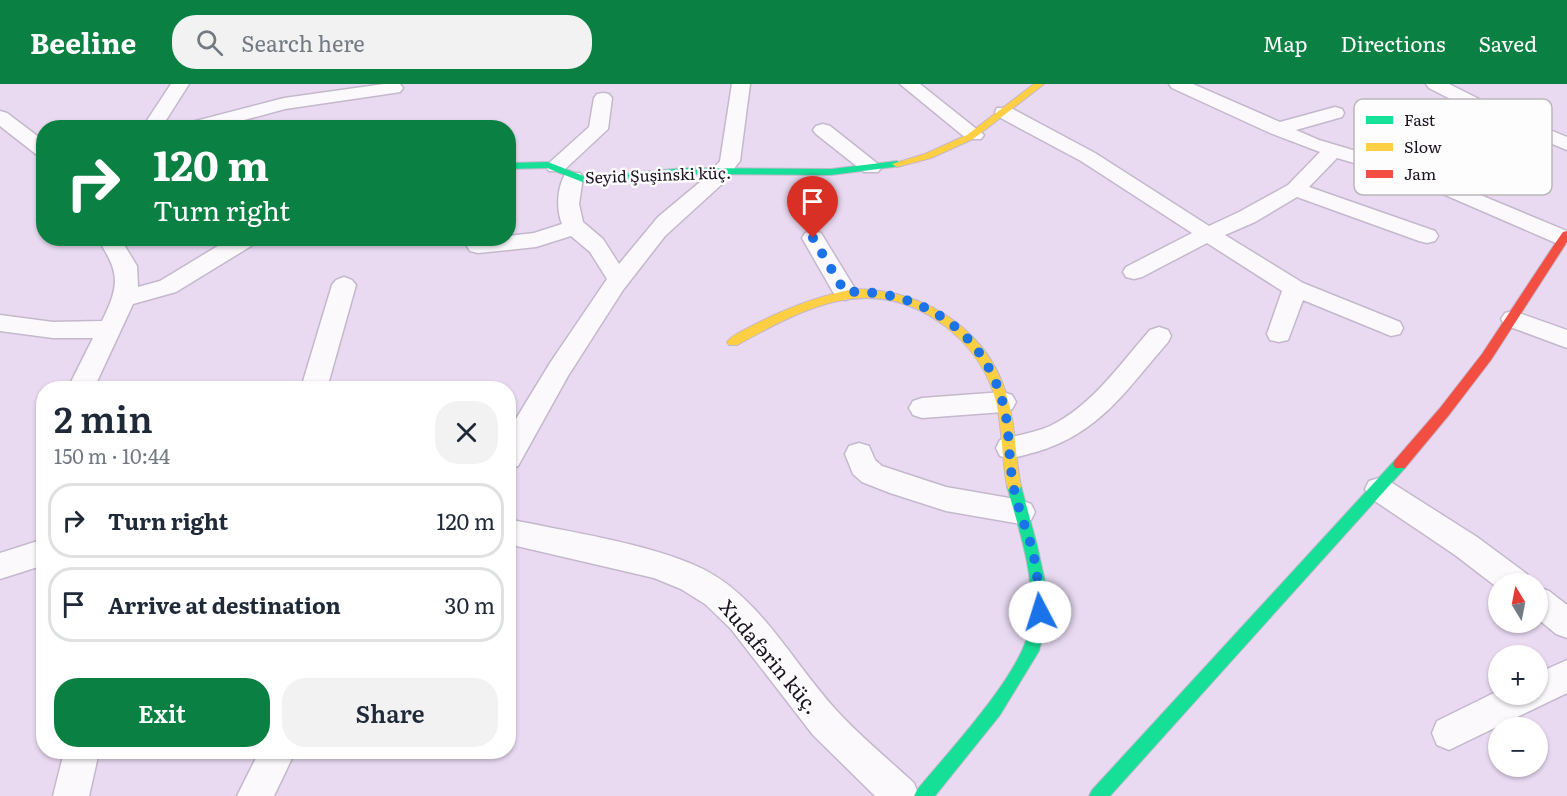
<!DOCTYPE html>
<html lang="en">
<head>
<meta charset="utf-8">
<style>
  :root { --surface:#fff; --page:#f2f2f3; --text:#1f2937; --muted:#747a83; --line:#e0e1e3; --accent:#0b8043 }
  body { margin:0; font-family:Literata,serif; background:var(--page); color:var(--text); height:100vh; display:flex; flex-direction:column; font-size:22px; white-space:nowrap }
  * { box-sizing:border-box; margin:0 }
  p { font-size:20px; color:var(--muted) }
  .icon { flex:none; width:33px; height:33px; fill:none; stroke:currentColor; stroke-width:2; stroke-linecap:round; stroke-linejoin:round }
  .map { position:relative; flex:1; overflow:hidden }
  .drawer { position:absolute; left:36px; top:297px; width:480px; height:378px; display:flex; flex-direction:column; background:var(--surface); border-radius:24px; box-shadow:0 2px 4px #0004 }
  .drawer>* { flex:none }
  .banner { position:absolute; left:36px; top:36px; width:480px; height:126px; border-radius:24px; box-shadow:0 2px 4px #0004; background:#0b8043; color:#fff; overflow:hidden }
  .needle { width:39px; rotate:350deg }
  .tools { position:absolute; left:1488px; top:489px; display:grid; gap:12px }
  .tools a { display:grid; place-items:center; width:60px; height:60px; border-radius:50%; background:var(--surface); box-shadow:0 2px 4px #0004; font-size:30px }
  .pin { position:absolute; display:grid; place-items:center; width:51px; height:51px; color:#fff; margin:-62px -26px; border-radius:50% 50% 50% 0; rotate:-45deg; box-shadow:0 0 6px #0007 }
  .pin .icon { rotate:45deg }
  .me { position:absolute; width:66px; margin:-33px; rotate:355deg; stroke-linejoin:round; filter:drop-shadow(0 0 4px #0008) }
  .turn { display:flex; align-items:center; gap:21px; height:126px; padding:0 18px; font-size:27px }
  .turn .icon { width:78px; height:78px; stroke-width:2.5 }
  .turn b { display:block; font-size:42px; line-height:51px }
  .round { display:grid; place-items:center; flex:none; width:63px; height:63px; border-radius:24px; background:var(--page) }
  .headline { display:flex; align-items:center; justify-content:space-between; height:102px; padding:0 18px }
  h1 { font-size:36px; font-weight:600; line-height:45px }
  .button { display:flex; gap:12px; margin-top:auto; padding:12px 18px }
  .button a { flex:1; height:69px; border-radius:24px; background:var(--accent); color:#fff; font-size:24px; font-weight:600; line-height:69px; text-align:center }
  .button a+a { background:var(--page); color:var(--text) }
  ul { padding:0; list-style:none }
  li { display:flex; align-items:center; gap:18px; height:75px; margin:0 12px 9px; padding:0 6px; border:3px solid var(--line); border-radius:24px }
  li div { flex:1 }
  li b { display:block; font-size:22px }
  li em { font-style:normal }
  header { display:flex; align-items:center; gap:36px; box-sizing:border-box; height:84px; padding:0 30px; background:var(--accent); color:#fff }
  header strong { font-size:28px }
  nav { display:flex; gap:33px; margin-inline-start:auto; font-size:21px }
  .search { width:420px; height:54px; background:var(--page); display:flex; align-items:center; gap:15px; box-sizing:border-box; padding:0 21px; border-radius:24px; color:var(--muted); font-size:22px }
  .map>svg:first-child { display:block }
  .lines { fill:none; stroke-linecap:round; stroke-linejoin:round }
  .street-casing { stroke:#c4b8cc; stroke-width:3 }
  .fast-casing { stroke:#c4b8cc; stroke-width:2 }
  .slow-casing { stroke:#c4b8cc; stroke-width:2 }
  .jam-casing { stroke:#c4b8cc; stroke-width:2 }
  .street { fill:#fcf9fd; fill-rule:evenodd }
  .fast { fill:#16e098; fill-rule:evenodd }
  .slow { fill:#ffcf43; fill-rule:evenodd }
  .jam { fill:#f24e42; fill-rule:evenodd }
  .route { stroke:#1a73e8; stroke-width:10; stroke-dasharray:0 18 }
  .labels { text-anchor:middle; stroke-width:5; stroke-linejoin:round; paint-order:stroke }
  .far-street-label { font-size:16px; fill:#1d1322; stroke:#fdfdfd }
  .street-label { font-size:20px; fill:#1d1322; stroke:#fdfdfd }
  .key { fill:#fdfdfd; stroke:#bab7bb; stroke-width:1.5 }
  .key-label { font-size:16px; fill:#1d1322 }
</style>
</head>
<body>
<header>
<strong>Beeline</strong>
<div class="search"><svg class="icon" aria-label="search" viewBox="0 0 24 24"><circle cx="10" cy="10" r="6"/><path d="M15 15l6 6"/></svg>Search here</div>
<nav><a>Map</a><a>Directions</a><a>Saved</a></nav>
</header>
<div class="map">
<svg width="1567" height="712" viewBox="0 0 1567 712">
  <rect width="100%" height="100%" fill="#e9daf2"/>
  <g class="lines">
    <g class="street-casing">
      <path id="street" d="M171,0H189L161,44H142Z
        M384,0H400L403,4L400,8L394,9L285,25L215,44H182L184,40L284,14Z
        M732,0H750L740,77L721,101L665,152L623,206L568,292L518,382L508,385V348L550,279L607,195L590,168L571,152L536,163L478,169L470,167L467,162L470,157L508,154V152L534,149L562,140C556,126 557,102 566,89H580L583,93L579,120L583,138L603,155L619,180L658,133L706,93L720,77Z
        M900,0H920L984,51L981,55H967Z
        M1169,0H1193L1280,38L1335,23L1342,25L1344,29L1342,33L1296,46L1319,56L1420,86L1567,147V160L1556,159L1406,94L1337,74L1309,103L1435,147L1438,152L1435,157L1427,159L1419,157L1297,113L1255,138L1225,151L1303,199L1400,238L1403,244L1400,250L1391,252L1303,216L1288,256L1279,258L1270,256L1267,250L1282,207L1207,159L1142,193L1134,195L1126,193L1123,188L1126,183L1192,149L1081,77L997,32L995,28L997,24H1011L1095,69L1209,142L1239,128L1288,101L1320,68L1270,49L1172,4Z
        M1426,0H1449L1509,30L1511,34L1509,38H1495L1429,4Z
        M603,9L609,10L612,14L608,45L563,87H549L546,83L549,79L589,43L594,14L597,10Z
        M0,27L7,29L44,57V73L37,71L0,42Z
        M823,40L830,42L878,80L881,84L878,88H864L816,50L813,46L816,42Z
        M1545,44L1567,53V66L1538,54L1535,50L1538,46Z
        M813,147L821,149L824,154L857,208L853,213L845,216L837,213L833,208L802,154L805,149Z
        M97,154H120L137,182L138,203L160,197L231,154H259L256,159L176,208L133,220L94,304H68L93,254H53L0,247V231L53,238L102,237C120,200 120,189 97,154Z
        M344,193L352,196L356,201L327,304H301L332,201L336,196Z
        M1513,227L1567,246V264L1505,241L1501,235L1505,229Z
        M1159,243L1168,246L1171,252L1168,258C1126,306 1100,349 1036,368C1023,371 1013,376 1000,372L996,364L1000,356C1017,351 1034,349 1050,342C1092,322 1120,280 1150,246Z
        M1003,308L1012,311L1016,318L1012,325L1003,328L922,334L913,331L909,324L913,317L922,314Z
        M859,359L869,362L875,376L882,382L946,403L1021,416L1031,420L1035,428L1031,436L1021,440L946,427L890,409L862,398L853,390L845,370L849,362Z
        M1379,394L1389,397L1477,453L1527,490L1531,500H1498V504L1455,471L1369,413L1365,405L1369,397Z
        M508,435C568,448 649,459 703,485C761,514 794,581 837,627C861,653 888,675 914,699L919,712H875L813,651L731,545L705,520L681,505L654,494L508,460Z
        M44,455V481L0,495V469Z
        M1538,503L1549,507L1567,521V554L1556,550L1538,535Z
        M1567,576V609L1449,666L1437,661L1432,649L1437,637L1498,607V610H1538V589Z
        M64,668H99L89,712H53Z
        M259,668H295L274,712H237Z"/>
    </g>
    <g class="fast-casing">
      <path id="fast" d="M897,77L902,80L901,82L831,91L685,90L585,99L547,84L508,85V79L548,78L586,93L685,84L831,85Z
        M1400,375L1405,376L1407,380L1405,384L1110,712H1089L1092,706L1395,376Z
        M1014,396L1019,398L1021,402L1037,461L1046,502L1045,544L1039,567L1000,631L935,712H914L917,706C948,668 1020,592 1029,546C1038,498 1019,447 1007,402L1009,398Z"/>
    </g>
    <g class="slow-casing">
      <path id="slow" d="M1034,0H1044L973,55L931,74L897,83L892,80L925,70L967,51Z
        M855,205C926,206 992,247 1009,320C1016,347 1015,375 1021,402L1019,406H1009L1007,402C1001,371 1003,337 993,307C984,281 966,258 945,242C873,187 806,223 737,261H729L727,258C732,251 742,247 750,243C784,225 817,212 855,205Z"/>
    </g>
    <g class="jam-casing">
      <path id="jam" d="M1567,147V158L1491,276L1449,331L1405,384H1395L1393,380L1395,376L1440,324L1482,270L1556,158L1563,148Z"/>
    </g>
    <use href="#street" class="street"/>
    <use href="#fast" class="fast"/>
    <use href="#slow" class="slow"/>
    <use href="#jam" class="jam"/>
  </g>
  <g class="lines">
    <path class="route" d="M813,154L845,208C918,205 981,244 1002,316C1010,341 1008,368 1012,393C1015,417 1025,441 1032,464C1037,485 1039,506 1040,528"/>
  </g>
  <g class="labels">
    <g class="far-street-label">
      <text transform="translate(658 91) rotate(-2)" y="6">Seyid Şuşinski küç.</text>
    </g>
    <g class="street-label">
      <text transform="translate(769 573) rotate(50)" y="7">Xudafərin küç.</text>
    </g>
  </g>
  <rect x="1354" y="15" width="198" height="96" rx="9" class="key"/>
  <rect x="1366" y="32" width="27" height="8" fill="#16e098"/>
  <rect x="1366" y="59" width="27" height="8" fill="#ffcf43"/>
  <rect x="1366" y="86" width="27" height="8" fill="#f24e42"/>
  <g class="key-label">
    <text x="1404" y="42">Fast</text>
    <text x="1404" y="69">Slow</text>
    <text x="1404" y="96">Jam</text>
  </g>
</svg>
<div class="tools">
<a><svg class="needle" viewBox="-14 -14 28 28"><path d="M0-13l5 13h-10z" fill="#e53935"/><path d="M0 13l5-13h-10z" fill="#747a83"/></svg></a>
<a>+</a>
<a>−</a>
</div>
<div class="pin" style="left:813px;top:154px;background:#d93025"><svg class="icon" aria-label="arrive" viewBox="0 0 24 24"><path d="M6 21V4h12l-3 4 3 4H6"/></svg></div>
<svg class="me" style="left:1040px;top:528px" viewBox="-20 -20 40 40"><circle r="19" fill="#fff"/><path d="M0-13L10 11 0 6-10 11z" fill="#1a73e8"/></svg>
<div class="banner">
<div class="turn"><svg class="icon" aria-label="right" viewBox="0 0 24 24"><path d="M7 20v-9h11M14 6l5 5-5 5"/></svg><div><b>120 m</b>Turn right</div></div>
</div>
<section class="drawer">
<div class="headline"><div><h1>2 min</h1><p>150 m · 10:44</p></div><a class="round"><svg class="icon" aria-label="close" viewBox="0 0 24 24"><path d="M6 6l12 12M18 6L6 18"/></svg></a></div>
<ul>
<li><svg class="icon" aria-label="right" viewBox="0 0 24 24"><path d="M7 20v-9h11M14 6l5 5-5 5"/></svg><div><b>Turn right</b></div><em>120 m</em></li>
<li><svg class="icon" aria-label="arrive" viewBox="0 0 24 24"><path d="M6 21V4h12l-3 4 3 4H6"/></svg><div><b>Arrive at destination</b></div><em>30 m</em></li>
</ul>
<div class="button"><a>Exit</a><a>Share</a></div>
</section>
</div>
</body>
</html>
